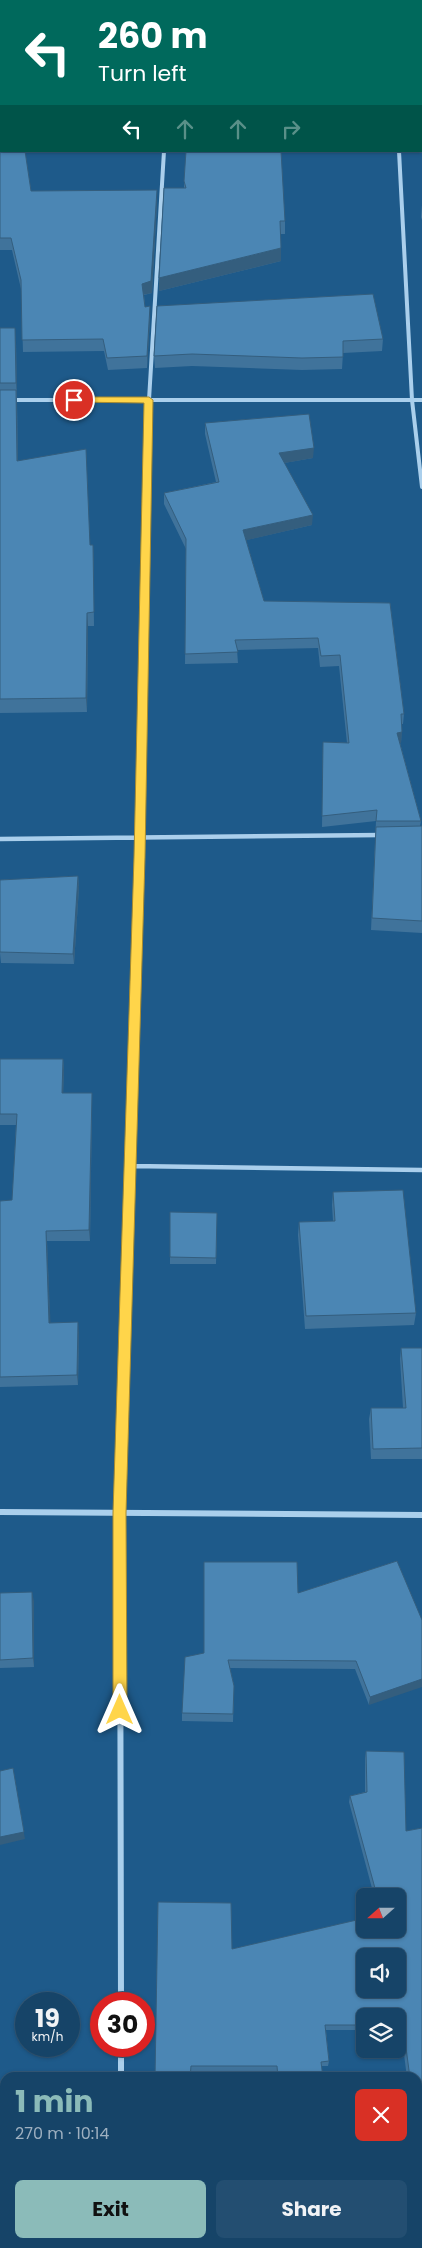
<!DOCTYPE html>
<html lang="en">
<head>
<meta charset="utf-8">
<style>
  :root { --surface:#164468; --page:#234e71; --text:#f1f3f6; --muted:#9eb0c0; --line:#355c7c; --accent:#8bbbb9 }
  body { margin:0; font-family:Poppins,sans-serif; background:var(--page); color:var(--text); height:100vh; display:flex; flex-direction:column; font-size:19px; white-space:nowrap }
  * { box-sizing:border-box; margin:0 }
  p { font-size:16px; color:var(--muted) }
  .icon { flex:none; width:28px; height:28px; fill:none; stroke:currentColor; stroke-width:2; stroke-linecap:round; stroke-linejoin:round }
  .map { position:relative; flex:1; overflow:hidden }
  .drawer { position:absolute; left:0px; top:2072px; width:422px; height:176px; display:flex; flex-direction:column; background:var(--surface); border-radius:15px 15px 0 0; box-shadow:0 1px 4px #0004,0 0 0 1px var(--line) }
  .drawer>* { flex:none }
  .top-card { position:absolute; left:0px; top:0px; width:422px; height:152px; box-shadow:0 1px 4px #0004,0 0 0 1px var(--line); background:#00695c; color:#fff; overflow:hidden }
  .needle { width:32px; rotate:249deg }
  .controls { position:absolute; left:356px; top:1888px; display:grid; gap:10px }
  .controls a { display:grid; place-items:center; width:50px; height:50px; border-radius:8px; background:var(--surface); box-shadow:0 1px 4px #0004,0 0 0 1px var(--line); font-size:25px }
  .speed { position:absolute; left:15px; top:1992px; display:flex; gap:10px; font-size:25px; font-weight:700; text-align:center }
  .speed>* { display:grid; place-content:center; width:65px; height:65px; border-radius:50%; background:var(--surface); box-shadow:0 1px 4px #0004,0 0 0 1px var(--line); line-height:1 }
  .speed small { font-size:12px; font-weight:400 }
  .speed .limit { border:8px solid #d22; background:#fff; color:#111 }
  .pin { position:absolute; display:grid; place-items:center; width:42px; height:42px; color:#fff; margin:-21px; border:2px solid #fff; border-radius:50%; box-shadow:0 1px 5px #0007 }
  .me { position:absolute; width:55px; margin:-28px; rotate:0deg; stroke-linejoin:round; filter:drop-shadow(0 0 4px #0008) }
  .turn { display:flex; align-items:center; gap:18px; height:105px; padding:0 15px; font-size:22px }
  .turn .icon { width:65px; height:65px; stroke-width:2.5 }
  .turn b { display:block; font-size:35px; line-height:42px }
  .lanes { display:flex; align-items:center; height:48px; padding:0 15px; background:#0003; justify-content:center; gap:25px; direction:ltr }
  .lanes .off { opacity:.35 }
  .round { display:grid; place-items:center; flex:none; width:52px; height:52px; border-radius:8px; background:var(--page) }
  .overview { display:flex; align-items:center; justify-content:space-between; height:85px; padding:0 15px }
  h1 { font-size:30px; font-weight:700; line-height:38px; color:var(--accent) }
  .action { display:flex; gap:10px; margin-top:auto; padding:10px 15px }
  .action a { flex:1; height:58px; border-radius:8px; background:var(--accent); color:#111; font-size:20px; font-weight:700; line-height:58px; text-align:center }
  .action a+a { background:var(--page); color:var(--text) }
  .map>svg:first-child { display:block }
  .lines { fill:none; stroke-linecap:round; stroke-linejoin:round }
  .street-far2 { stroke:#aacfec; stroke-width:4 }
  .street-far1 { stroke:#aacfec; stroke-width:4.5 }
  .street { stroke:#aacfec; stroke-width:6 }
  .wall { fill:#40739b }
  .shaded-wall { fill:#345e7e }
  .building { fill:#4b86b4; stroke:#345e7e; fill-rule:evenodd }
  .route { fill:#ffd54a; stroke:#a68a30 }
</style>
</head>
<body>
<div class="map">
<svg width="422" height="2248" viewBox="0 0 422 2248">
  <rect width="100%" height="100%" fill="#1e5a8a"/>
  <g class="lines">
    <path class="street-far2" d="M399,151L412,400L422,487
      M0,400H422
      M146,569L149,400L164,151"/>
    <path class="street-far1" d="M0,839L382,835
      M131,1166L422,1170
      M126,1303L146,568"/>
    <path class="street" d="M0,1512L422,1515
      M121,2004L120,1513L126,1301
      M121,2046V2078
      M121,2244V2248"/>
  </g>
  <path class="wall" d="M0,0H257L220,1H1L31,191L157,202L152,293L144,295L145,307L150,318L147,368L108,370L104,351L23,352L21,289L12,250H0Z
    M271,0H422V98H421V1H272Z
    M184,181L285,221V234H281V261L159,291V278L184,188Z
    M422,205V220L421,217Z
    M157,306L383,339L382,351L343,353L342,369L302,370L192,366L155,368L154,356Z
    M0,328L16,342L18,460L90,545H93L94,626H88L87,712L0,713Z
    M205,423L313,458L284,463L312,525L246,540L264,601L390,603L404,714L403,724H402L401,743H400L421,821L420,826H422V933L371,930L376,821L322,827L323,742L347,743L339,666L320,667L318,648L237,650L238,663L185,664L186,549L164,504V493L216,482L205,434Z
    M78,876L79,887L74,964L1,963L0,953V880Z
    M0,1059H63L64,1070L63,1093H92V1104L90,1241H47L50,1323L79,1332L78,1385L0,1387V1201L12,1200L16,1125H0Z
    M333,1192L416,1313L414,1325L305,1329L298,1235L299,1222L333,1221L332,1205Z
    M217,1213L216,1264H170V1257Z
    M401,1348H422V1459H371L369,1419L371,1408H403L400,1359Z
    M397,1561L369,1705L355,1669L230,1668L234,1686L233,1722L182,1721V1713L204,1653L298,1593Z
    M0,1593L34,1601V1667L0,1668Z
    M366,1751L406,1831L422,1828V2248H332L331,2244H418L419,2165L418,2154V2078H407L401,2030H398V2016H365V2030H326L329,2061L328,2066H321L323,2078H277L276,2071H191L155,2078L232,1949L359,1920L358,1898L359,1892H373L349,1802L350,1796L365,1792V1758Z"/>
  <path class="shaded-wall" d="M157,190V202L152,293L142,295V284Z
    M281,248V261L159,291V278Z
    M150,306V318L147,368V356Z
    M15,328L16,342L17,396L16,383Z
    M16,390L17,404L18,474L17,461Z
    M314,448L313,458L279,464V453Z
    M313,515L312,525L243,541V530Z
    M93,545L94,559V626V612Z
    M87,613L88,626L87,712L86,698Z
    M402,732L401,743L396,744L397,733Z
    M78,876L79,887L74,964L73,954Z
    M63,1059L64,1070L63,1104L62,1093Z
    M92,1093V1104L90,1241L89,1230Z
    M46,1231L47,1241L51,1333L49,1323Z
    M78,1322L79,1332L78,1385L77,1375Z
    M32,1592L34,1601V1667L33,1658Z
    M422,1679V1687L369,1705L370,1697Z
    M13,1768L25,1839L0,1845V1837Z"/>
  <path class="building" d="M0,0H210L211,1H1V151H25L31,191L157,190L151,281L142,284L145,307L150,306L147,356L107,358L103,339L22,340L21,280L11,238H0Z
    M277,0H422V86H421V1H277Z
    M186,151H281L285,221H280L281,248L159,278L164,188H186L184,181Z
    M373,294L383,339L343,341V357L302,358L192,354L154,356L157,306Z
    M0,328H15L16,383H0Z
    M0,390H16L17,461L86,449L90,545H93L94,612L87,613L86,698L0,699Z
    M309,414L314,448L279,453L313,515L243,530L264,601L390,603L404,714H401L402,732L397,733L421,821H376L377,810L322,816L323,742L349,743L340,655L321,656L318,638L235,640L238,652L185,654L186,539L164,493L219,482L205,423Z
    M422,826V921L372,918L376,827Z
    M78,876L73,954L0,952V880Z
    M0,1059H63L62,1093H92L89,1230L46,1231L49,1323L78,1322L77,1375L0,1377V1201L12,1200L17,1114H0Z
    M403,1190L416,1313L306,1316L299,1222L335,1221L333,1192Z
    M170,1212L217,1213L216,1258L170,1257Z
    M401,1348H422V1448L373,1449L371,1408H406Z
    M397,1561L422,1620V1679L370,1697L356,1661L228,1660L234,1686L233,1714L182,1713L185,1657L204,1653V1562H297L298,1593Z
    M32,1592L33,1658L0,1660V1593Z
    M366,1751L404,1752L406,1831L422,1828V2248H333V2244H418V2165H421L418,2137V2078H410L403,2025H398V2016H365V2025H325L329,2061L321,2062L323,2078H278L277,2066H191L190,2078H155L158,1902L231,1903L232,1949L361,1919L359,1892H376L350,1796L367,1792ZM365,1896H398V1929H365ZM365,1956H398V1989H365Z
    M13,1768L24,1832L0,1837V1771Z
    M0,2176H5V2244H18V2248H0Z
    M165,2244H211V2248H164Z"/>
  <path class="route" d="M74,397H149L153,400L145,857L126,1513L127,1710L125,1714L120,1716L115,1714L113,1710V1513L134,857L144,403L71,402V398Z"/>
</svg>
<div class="controls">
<a><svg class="needle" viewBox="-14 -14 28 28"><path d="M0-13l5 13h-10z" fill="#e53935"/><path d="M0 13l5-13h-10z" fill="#9eb0c0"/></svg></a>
<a><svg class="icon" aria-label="sound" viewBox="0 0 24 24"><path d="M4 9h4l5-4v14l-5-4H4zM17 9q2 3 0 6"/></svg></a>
<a><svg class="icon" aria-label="layers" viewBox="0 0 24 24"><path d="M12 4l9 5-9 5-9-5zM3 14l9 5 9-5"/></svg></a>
</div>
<div class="speed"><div>19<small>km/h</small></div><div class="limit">30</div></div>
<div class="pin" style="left:74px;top:400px;background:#d93025"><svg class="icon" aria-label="arrive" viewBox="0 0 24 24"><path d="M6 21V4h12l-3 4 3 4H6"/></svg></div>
<svg class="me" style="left:120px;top:1710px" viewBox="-20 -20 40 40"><path d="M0-17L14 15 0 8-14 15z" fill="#ffd54a" stroke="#fff" stroke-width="4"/></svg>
<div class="top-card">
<div class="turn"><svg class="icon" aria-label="left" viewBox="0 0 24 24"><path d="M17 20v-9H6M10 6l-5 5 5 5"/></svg><div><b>260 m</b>Turn left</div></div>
<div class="lanes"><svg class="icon" aria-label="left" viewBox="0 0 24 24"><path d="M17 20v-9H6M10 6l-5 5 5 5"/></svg><svg class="icon off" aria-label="ahead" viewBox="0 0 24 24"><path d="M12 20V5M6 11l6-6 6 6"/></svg><svg class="icon off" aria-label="ahead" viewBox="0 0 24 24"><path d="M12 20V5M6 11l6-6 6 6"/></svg><svg class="icon off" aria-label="right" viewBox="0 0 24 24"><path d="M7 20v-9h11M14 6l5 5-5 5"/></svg></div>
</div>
<section class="drawer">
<div class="overview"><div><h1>1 min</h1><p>270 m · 10:14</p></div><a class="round" style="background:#d93025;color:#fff"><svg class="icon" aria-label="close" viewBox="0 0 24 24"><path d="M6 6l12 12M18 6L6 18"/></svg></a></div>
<div class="action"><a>Exit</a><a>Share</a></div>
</section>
</div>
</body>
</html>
